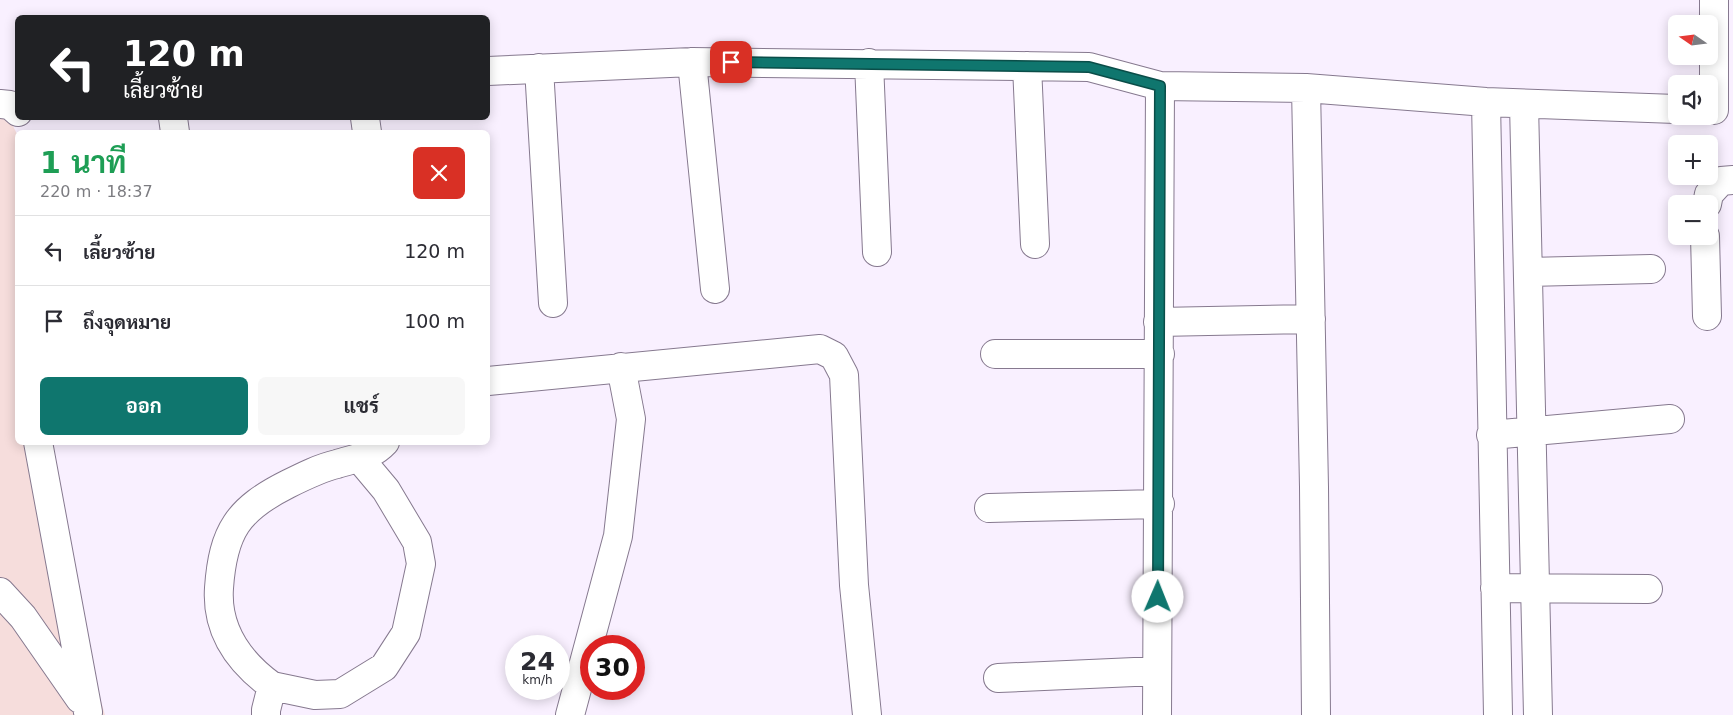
<!DOCTYPE html>
<html lang="th">
<head>
<meta charset="utf-8">
<style>
  :root { --surface:#fff; --page:#f7f7f7; --text:#2b2b33; --muted:#7c7c81; --line:#e1e1e2; --accent:#0f766e }
  body { margin:0; font-family:"DejaVu Sans",Sarabun,sans-serif; background:var(--page); color:var(--text); height:100vh; display:flex; flex-direction:column; font-size:19px; white-space:nowrap }
  * { box-sizing:border-box; margin:0 }
  p { font-size:16px; color:var(--muted) }
  .icon { flex:none; width:28px; height:28px; fill:none; stroke:currentColor; stroke-width:2; stroke-linecap:round; stroke-linejoin:round }
  .map { position:relative; flex:1; overflow:hidden }
  .details { position:absolute; left:15px; top:130px; width:475px; height:315px; display:flex; flex-direction:column; background:var(--surface); border-radius:8px; box-shadow:0 2px 12px #0003 }
  .details>* { flex:none }
  .hud { position:absolute; left:15px; top:15px; width:475px; height:105px; border-radius:8px; box-shadow:0 2px 12px #0003; background:#202124; color:#fff; overflow:hidden }
  .needle { width:32px; rotate:284deg }
  .tools { position:absolute; left:1668px; top:15px; display:grid; gap:10px }
  .tools a { display:grid; place-items:center; width:50px; height:50px; border-radius:8px; background:var(--surface); box-shadow:0 2px 12px #0003; font-size:25px }
  .speed { position:absolute; left:505px; top:635px; display:flex; gap:10px; font-size:25px; font-weight:700; text-align:center }
  .speed>* { display:grid; place-content:center; width:65px; height:65px; border-radius:50%; background:var(--surface); box-shadow:0 2px 12px #0003; line-height:1 }
  .speed small { font-size:12px; font-weight:400 }
  .speed .limit { border:8px solid #d22; background:#fff; color:#111 }
  .pin { position:absolute; display:grid; place-items:center; width:42px; height:42px; color:#fff; margin:-21px; border-radius:10px; box-shadow:0 2px 8px #0006 }
  .me { position:absolute; width:55px; margin:-28px; rotate:1deg; stroke-linejoin:round; filter:drop-shadow(0 0 4px #0008) }
  .turn { display:flex; align-items:center; gap:18px; height:105px; padding:0 25px; font-size:22px }
  .turn .icon { width:65px; height:65px; stroke-width:2.5 }
  .turn b { display:block; font-size:35px; line-height:42px }
  .round { display:grid; place-items:center; flex:none; width:52px; height:52px; border-radius:8px; background:var(--page) }
  .headline { display:flex; align-items:center; justify-content:space-between; height:85px; padding:0 25px }
  h1 { font-size:30px; font-weight:700; line-height:38px; color:#1e9e55 }
  .cta { display:flex; gap:10px; margin-top:auto; padding:10px 25px }
  .cta a { flex:1; height:58px; border-radius:8px; background:var(--accent); color:#fff; font-size:20px; font-weight:700; line-height:58px; text-align:center }
  .cta a+a { background:var(--page); color:var(--text) }
  ul { padding:0; list-style:none }
  li { display:flex; align-items:center; gap:15px; height:70px; padding:0 25px; border-top:1px solid var(--line) }
  li div { flex:1 }
  li b { display:block; font-size:19px }
  li em { font-style:normal }
  .map>svg:first-child { display:block }
  .green { fill:#f6dddc }
  .lines { fill:none; stroke-linecap:round; stroke-linejoin:round }
  .minor-casing { stroke:#86798f; stroke-width:30 }
  .minor { stroke:#fff; stroke-width:28 }
  .route-casing { stroke:#0a4d48; stroke-width:12 }
  .route { stroke:#0f766e; stroke-width:9 }
</style>
</head>
<body>
<div class="map">
<svg width="1733" height="715" viewBox="0 0 1733 715">
  <rect width="100%" height="100%" fill="#f9f0ff"/>
  <path class="green" d="M0,109L5,110L17,134L18,442L40,443L82,635L105,715H0Z"/>
  <g class="lines">
    <g class="minor-casing">
      <path id="minor" d="M1714,0V110
        M692,62L715,289
        M869,63L877,252
        M1027,66L1035,244
        M539,68L553,303
        M488,71L692,62L1089,67L1160,86L1306,88L1486,102L1676,109
        M1306,88L1314,487L1316,715
        M1486,102L1498,715
        M0,104L10,105L18,112
        M1524,104L1538,715
        M173,118L175,132
        M365,118L367,132
        M1707,204L1709,194L1721,181L1733,180
        M1705,236L1707,316
        M1528,272L1651,269
        M1158,322L1311,319
        M995,354H1160
        M488,381L820,349L834,356L844,375L854,585L867,715
        M1491,435L1670,419
        M38,442L88,712
        M989,508L1160,504
        M1495,588L1648,589
        M0,592L23,617L80,699
        M998,678L1157,671
        M272,686L315,695L340,694L384,667L406,633L421,564L417,542L386,490L360,459
        M266,715V710L272,686C239,662 216,631 219,588C223,531 238,509 288,484C304,476 320,468 337,464C356,458 371,457 385,442
        M570,715L618,536L631,419L621,367
        M1157,715L1160,86"/>
    </g>
    <use href="#minor" class="minor"/>
  </g>
  <g class="lines">
    <g class="route-casing">
      <path id="route" d="M731,62L1089,67L1160,86L1158,597"/>
    </g>
    <use href="#route" class="route"/>
  </g>
</svg>
<div class="tools">
<a><svg class="needle" viewBox="-14 -14 28 28"><path d="M0-13l5 13h-10z" fill="#e53935"/><path d="M0 13l5-13h-10z" fill="#7c7c81"/></svg></a>
<a><svg class="icon" aria-label="sound" viewBox="0 0 24 24"><path d="M4 9h4l5-4v14l-5-4H4zM17 9q2 3 0 6"/></svg></a>
<a>+</a>
<a>−</a>
</div>
<div class="speed"><div>24<small>km/h</small></div><div class="limit">30</div></div>
<div class="pin" style="left:731px;top:62px;background:#d93025"><svg class="icon" aria-label="arrive" viewBox="0 0 24 24"><path d="M6 21V4h12l-3 4 3 4H6"/></svg></div>
<svg class="me" style="left:1158px;top:597px" viewBox="-20 -20 40 40"><circle r="19" fill="#fff"/><path d="M0-13L10 11 0 6-10 11z" fill="#0f766e"/></svg>
<div class="hud">
<div class="turn"><svg class="icon" aria-label="left" viewBox="0 0 24 24"><path d="M17 20v-9H6M10 6l-5 5 5 5"/></svg><div><b>120 m</b>เลี้ยวซ้าย</div></div>
</div>
<section class="details">
<div class="headline"><div><h1>1 นาที</h1><p>220 m · 18:37</p></div><a class="round" style="background:#d93025;color:#fff"><svg class="icon" aria-label="close" viewBox="0 0 24 24"><path d="M6 6l12 12M18 6L6 18"/></svg></a></div>
<ul>
<li><svg class="icon" aria-label="left" viewBox="0 0 24 24"><path d="M17 20v-9H6M10 6l-5 5 5 5"/></svg><div><b>เลี้ยวซ้าย</b></div><em>120 m</em></li>
<li><svg class="icon" aria-label="arrive" viewBox="0 0 24 24"><path d="M6 21V4h12l-3 4 3 4H6"/></svg><div><b>ถึงจุดหมาย</b></div><em>100 m</em></li>
</ul>
<div class="cta"><a>ออก</a><a>แชร์</a></div>
</section>
</div>
</body>
</html>
